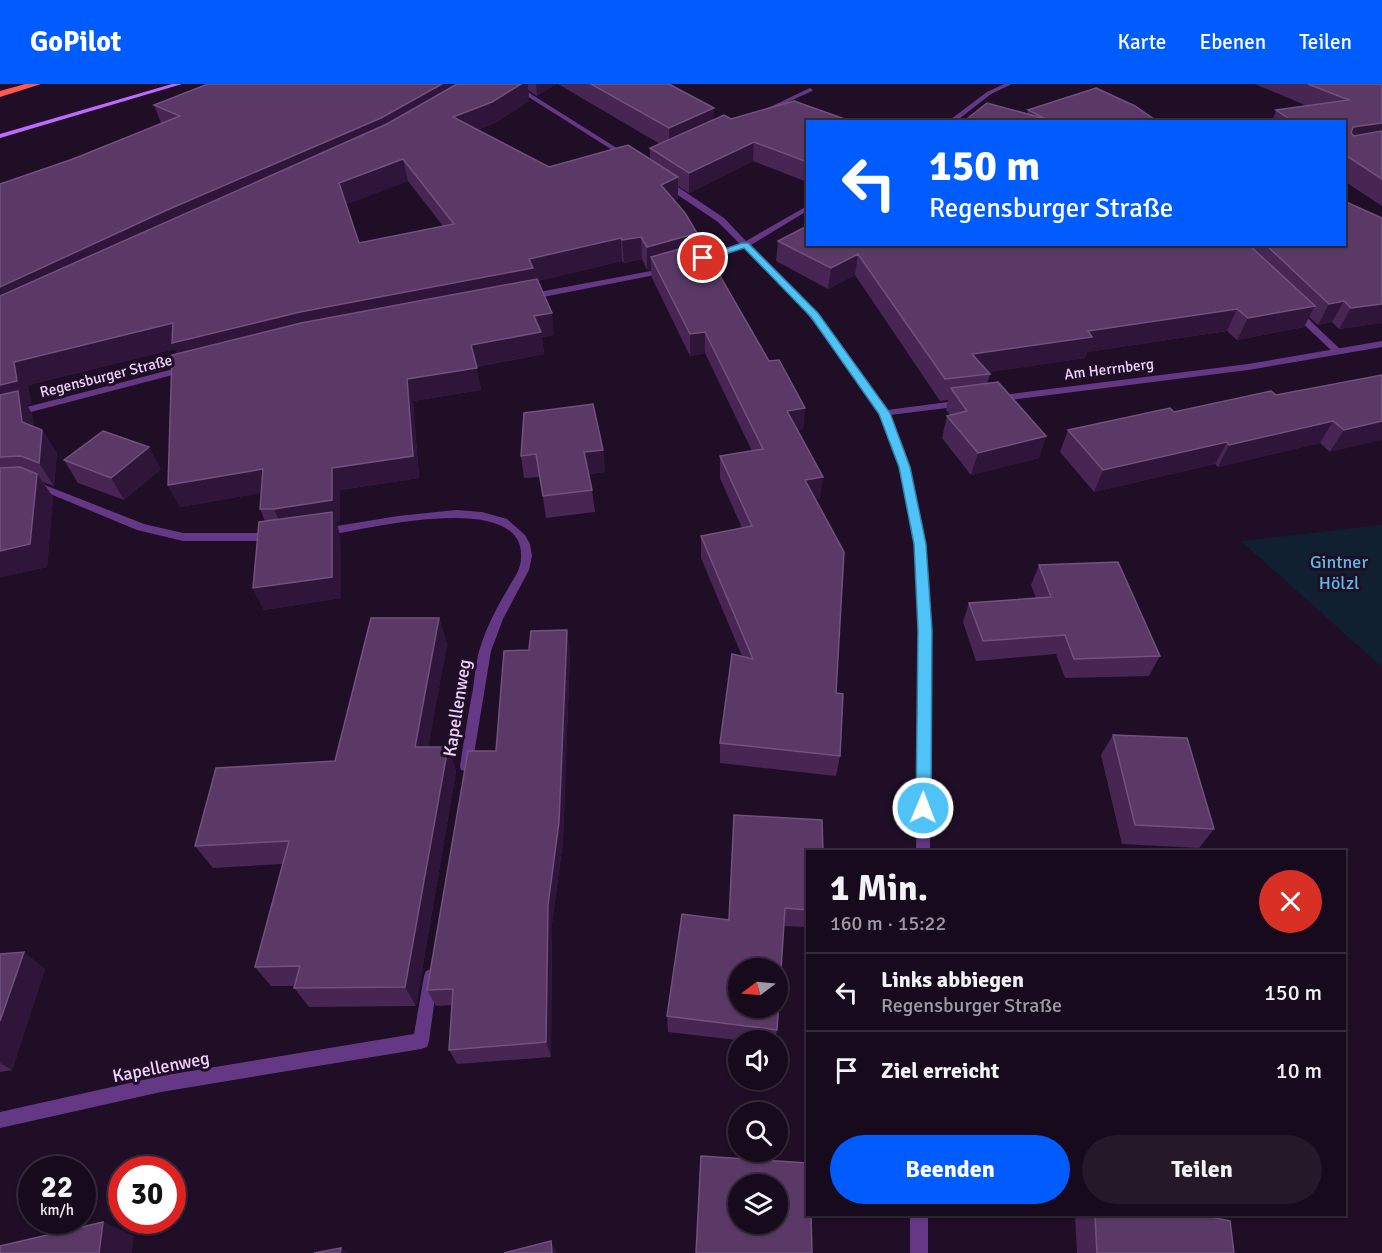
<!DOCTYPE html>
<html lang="de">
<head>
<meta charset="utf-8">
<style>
  :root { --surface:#170a1c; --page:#241829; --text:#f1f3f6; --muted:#9e9aa3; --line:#362b3b; --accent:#005cfe }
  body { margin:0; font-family:Signika,sans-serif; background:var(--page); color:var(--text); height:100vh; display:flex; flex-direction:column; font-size:22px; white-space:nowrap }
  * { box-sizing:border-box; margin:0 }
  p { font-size:20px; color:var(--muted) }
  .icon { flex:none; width:33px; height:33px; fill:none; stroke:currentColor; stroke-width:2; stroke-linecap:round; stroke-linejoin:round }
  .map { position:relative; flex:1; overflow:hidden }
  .panel { position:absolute; left:806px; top:766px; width:540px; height:366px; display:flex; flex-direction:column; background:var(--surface); border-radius:0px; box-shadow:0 2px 4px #0004,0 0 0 2px var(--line) }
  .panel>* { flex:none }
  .hud { position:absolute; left:806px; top:36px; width:540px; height:126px; border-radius:0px; box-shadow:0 2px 4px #0004,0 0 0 2px var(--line); background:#005cfe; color:#fff; overflow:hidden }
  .needle { width:39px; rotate:254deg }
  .tools { position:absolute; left:728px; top:874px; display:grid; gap:12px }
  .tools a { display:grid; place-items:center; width:60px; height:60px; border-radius:50%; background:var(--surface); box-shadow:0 2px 4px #0004,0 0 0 2px var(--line); font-size:30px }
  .speed { position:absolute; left:18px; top:1072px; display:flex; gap:12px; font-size:30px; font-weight:700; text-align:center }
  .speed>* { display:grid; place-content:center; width:78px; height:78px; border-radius:50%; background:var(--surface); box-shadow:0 2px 4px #0004,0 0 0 2px var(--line); line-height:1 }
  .speed small { font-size:15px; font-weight:400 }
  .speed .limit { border:9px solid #d22; background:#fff; color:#111 }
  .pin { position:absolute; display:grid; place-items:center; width:51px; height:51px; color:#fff; margin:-26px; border:3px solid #fff; border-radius:50%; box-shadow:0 2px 6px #0007 }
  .me { position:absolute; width:66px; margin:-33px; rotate:1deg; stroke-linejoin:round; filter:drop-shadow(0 0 4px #0008) }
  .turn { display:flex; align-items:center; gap:21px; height:126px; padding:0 24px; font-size:27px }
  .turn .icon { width:78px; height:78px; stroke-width:2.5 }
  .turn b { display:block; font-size:42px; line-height:51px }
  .round { display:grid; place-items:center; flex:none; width:63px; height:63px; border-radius:32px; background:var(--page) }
  .headline { display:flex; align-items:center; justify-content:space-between; height:102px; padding:0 24px }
  h1 { font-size:36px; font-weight:700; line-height:45px }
  .primary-button { display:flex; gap:12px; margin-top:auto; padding:12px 24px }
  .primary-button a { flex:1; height:69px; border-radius:36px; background:var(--accent); color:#fff; font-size:24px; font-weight:700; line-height:69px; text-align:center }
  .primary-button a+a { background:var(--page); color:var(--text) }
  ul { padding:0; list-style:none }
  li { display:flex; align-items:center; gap:18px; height:78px; padding:0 24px; border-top:2px solid var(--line) }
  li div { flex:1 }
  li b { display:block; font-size:22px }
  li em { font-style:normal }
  header { display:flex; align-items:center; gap:36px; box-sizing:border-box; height:84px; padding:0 30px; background:var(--accent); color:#fff }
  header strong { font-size:28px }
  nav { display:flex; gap:33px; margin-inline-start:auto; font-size:21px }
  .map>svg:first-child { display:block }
  .green { fill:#112030 }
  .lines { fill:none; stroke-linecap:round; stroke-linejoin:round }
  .lane { fill:#653886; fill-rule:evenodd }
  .street { fill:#653886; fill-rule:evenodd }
  .secondary { fill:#be6aff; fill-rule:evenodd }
  .highway { fill:#ff584e; fill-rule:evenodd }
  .wall { fill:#482654; fill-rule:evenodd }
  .shaded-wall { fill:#30153a }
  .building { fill:#5a3966; stroke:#71517e; stroke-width:1.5; fill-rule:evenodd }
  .route { fill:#4fc3f7; stroke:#337fa1; stroke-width:1.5 }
  .labels { text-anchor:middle; stroke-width:6; stroke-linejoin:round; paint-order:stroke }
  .far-street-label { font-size:15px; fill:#f0d3ff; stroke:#1f0e26 }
  .park-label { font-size:18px; fill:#5abce3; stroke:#1f0e26 }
  .street-label { font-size:18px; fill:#f0d3ff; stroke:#1f0e26 }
</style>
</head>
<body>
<header>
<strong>GoPilot</strong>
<nav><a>Karte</a><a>Ebenen</a><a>Teilen</a></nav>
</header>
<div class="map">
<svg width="1382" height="1169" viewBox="0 0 1382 1169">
  <rect width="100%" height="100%" fill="#1f0e26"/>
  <path class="green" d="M1382,441V583L1241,457Z"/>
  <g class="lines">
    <path class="lane" d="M1292,225H1298L1341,266V270H1335L1292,229Z"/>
    <path class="street" d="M508,0H515L631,73L625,74Z
      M1004,0H1012L991,10L955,38H947L987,8Z
      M810,4L813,6L812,7L762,30L757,29Z
      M663,97H669L724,134L746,157L807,122V127L751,161L801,211L848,270L887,326L963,316L968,319L963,322L890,331L909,383L925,460L931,546L930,768H916L919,546L915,460L899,383L879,329L842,274L795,215L744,164L698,179H692V175L740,160L718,138L663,101Z
      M667,184H670V188L528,216L524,213L528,210Z
      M1382,257V263L1248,286L995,318L990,315L995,312L1248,280Z
      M185,282L190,285L188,287L0,336V330Z
      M37,398L144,440L183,449H271L276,453L271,457H183L137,446L36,404L0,406V400Z
      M456,426L482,428L507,435L525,451L530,460L532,472L529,486L503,535L491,567L472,682L471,686L466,687L461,686L460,682C464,656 468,631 473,605C475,591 476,575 481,561C488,540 498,521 509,503C514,494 521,485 521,474C526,404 362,446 325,452L320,448L325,444L398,432Z
      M431,885L436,887L438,892L429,957L427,963L421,965L161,1008L0,1044V1028L161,992L414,950L424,892L426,887Z
      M910,1131H928V1169H910Z"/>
    <path class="secondary" d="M172,0H182L0,54V50Z"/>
    <path class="highway" d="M25,0H41L0,13V7Z"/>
  </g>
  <path class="wall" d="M208,0H556L537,12L528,6L529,17L495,39L477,46L549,83L650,75V64L660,60L558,0H669L714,36L731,35L807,38V98L753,77L689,109L678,102V115L674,117L697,160L769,277L805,324L803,345L798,346L820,414L815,415L836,609L840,672L836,692L720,679V659L742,572L701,474V452L742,444L720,394V372L752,367L705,269L690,272L652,194L651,185L647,186L642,175L624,179L622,177L538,197L554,251L542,253L544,270L476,283L481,306L413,317L419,394L340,406V438H336L340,450L341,514L264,526L253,504L265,437L260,425L261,409L180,423L168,401L177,270L175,265L28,301L31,320L27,321L32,330L34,343L42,346L57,369L54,402L43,398L53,413L47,483L0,493V100L73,75L161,39L154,21ZM408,97L443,142L359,159L346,120Z
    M1255,0H1382V122L1344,97V38H1272L1276,26L1307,22Z
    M1028,26L1158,38H963L1027,30Z
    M778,157L807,160H1344L1382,239L1339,245L1332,238L1318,241L1309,233L1304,243L1237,256L1227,247L1087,268L1085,274L988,288L990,290L987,300L1046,352L1039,374L971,391L942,354L947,332L950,331L946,326L948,316L940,317L855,191L828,205L776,177Z
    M1382,291L1330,368L1320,359L1218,383L1215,380L1094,408L1060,368L1068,346L1276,311Z
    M524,329L603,366L605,388L589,390L592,406L595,428L546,434L540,393L524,394L521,372Z
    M64,376L161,385L124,416L78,399Z
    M1039,481L1160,572L1149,592L1065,594L1056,570L976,577L963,538L969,519L1036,514L1031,501Z
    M439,534L447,560L428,663H448L456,687L416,922L309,923L294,904L295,902H271L255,883L282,780L213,784L195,762L335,677Z
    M570,567L563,757L552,839L551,973L457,980L449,966L452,921L436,922L427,906L496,667Z
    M1113,651L1214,745L1199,764L1122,760L1101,671Z
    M807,768V843L784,842L777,946L775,957H745L668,948L667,932L729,836Z
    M0,870L45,885L12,986L0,988Z
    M1075,1131H1200L1234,1169H1077Z"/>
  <path class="shaded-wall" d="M442,0H481L0,232V203Z
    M521,0H528L529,17L495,39L456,54L453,33Z
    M536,0H556L537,12Z
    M714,24V45L669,66V44Z
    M1382,39V57L1344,63L1353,43Z
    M754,58L753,77L689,109V89Z
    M403,75L408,97L345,121L339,99Z
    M678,93V115L662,123L661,101Z
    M697,149L696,172L651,173V185L647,186V163Z
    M641,153L642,175L624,179L622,156Z
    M621,154L622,177L183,282L175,265L28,301L31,320L27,321L32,330L37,362L0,328V301L14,278L173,239L300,228Z
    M858,170L855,191L828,205L831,184Z
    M1344,217L1332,238L1318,241L1329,220Z
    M1382,220V239L1339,245L1351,224Z
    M1315,222L1304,243L1237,256L1248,234Z
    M1237,225L1227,247L1087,268L1085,274L966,292L972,270L1088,247Z
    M552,229L554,251L542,253L544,270L475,283L471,261L534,232Z
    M705,248V269L690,272V250Z
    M477,284L481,306L413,317L419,394L340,406V438H336L340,450L341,514L264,526L253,504L284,447L274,425L332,384L407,295Z
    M805,324L803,345L785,348L787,327Z
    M1333,337L1320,359L1218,383L1229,361Z
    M1382,337V356L1330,368L1344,346Z
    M42,346L57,369L54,402L39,379Z
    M1046,352L1039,374L971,391L978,369Z
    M1227,358L1215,380L1094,408L1103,386Z
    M149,363L161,385L124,416L111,394Z
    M603,366L605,388L587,390L584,368Z
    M263,385L273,407L180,423L168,401Z
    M37,390L53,413L47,483L0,493V467Z
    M823,393L820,414L803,418L805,396Z
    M439,534L447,560L424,687L415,663Z
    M567,546L570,567L563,757L552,839L551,973L546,958L548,821Z
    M448,663L456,687L416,922L405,903Z
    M24,868L45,885L12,986L0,979V937Z
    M103,1138L134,1152L132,1169H99Z
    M551,1157L558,1169H552Z
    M341,1164L348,1169H340Z"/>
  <path class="building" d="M208,0H442L381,34L167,126L0,203V100L73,75L180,32L154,21Z
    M457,0H521L492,18L453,33L549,83L628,61L678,93L661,101L685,129L697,149L647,163L641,153L622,156L621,154L529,175L533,184L300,228L172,259L173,239L14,278L17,297L0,301V212L387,40ZM403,75L454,140L359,159L339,99Z
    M591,0H669L714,24L669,44Z
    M1308,0H1382V39L1353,43L1351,49L1354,52L1382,47V95L1344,70V38H1294L1276,26L1349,16Z
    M1096,4L1135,22L1158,38H963L987,19L1046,35L1028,26Z
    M794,17L853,38H807V78L754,58L689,89L650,64L724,31L731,35Z
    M1344,117L1382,134V220L1351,224L1344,217L1329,220L1265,160H1344Z
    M807,142V160H1248L1315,222L1248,234L1237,225L1088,247L1092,253L972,270L990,290L945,295L858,170L831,184L778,157Z
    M701,159L769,277L779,276L805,324L787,327L823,393L805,396L844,468L836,609L843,610L840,672L720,659L732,570L753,575L701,452L752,442L720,372L763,365L705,248L690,250L651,173Z
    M537,195L552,229L534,232L541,248L471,261L477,284L407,295L413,372L332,384V416L274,425H260L263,385L168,401L172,271L301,239Z
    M1382,291V337L1344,346L1333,337L1229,361L1227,358L1103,386L1068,346L1170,324L1174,328L1271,307L1276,311Z
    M998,298L1046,352L978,369L947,332L967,327L951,304Z
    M18,307L22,338L42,346L39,379L21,372L0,373V311Z
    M593,320L603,366L584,368L592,406L543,412L536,370L521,372L524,329Z
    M103,347L149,363L111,394L64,376Z
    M20,383L37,390L30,460L0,467V384Z
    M332,428V493L253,504L259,438Z
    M1118,478L1160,572L1074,575L1065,551L983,557L969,519L1051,513L1039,481Z
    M371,534H439L415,663H448L405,903L294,904L300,882L255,883L289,757L195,762L216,684L335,677Z
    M567,546L559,738L548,821L546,958L449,966L453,905L427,906L468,667H496L504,567L529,566L531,547Z
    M1113,651L1187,654L1214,745L1135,741Z
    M734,731L822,736L823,768H807V826L785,824L777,946L667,932L682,830L729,836ZM738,885H777V924H738Z
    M24,868L0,937V870Z
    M701,1072L807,1079V1131H811L812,1169H696ZM738,1101H777V1140H738Z
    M1095,1131H1200L1230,1137L1234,1169H1097Z
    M103,1138L99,1169H0V1162Z
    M551,1157L552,1169H504Z
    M341,1164L340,1169H314Z"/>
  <path class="route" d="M742,159H748L818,229L890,329L910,383L926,460L932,546L931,724L928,728L923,730L918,728L916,724L918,546L914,460L899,383L879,330L811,233L744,164L703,177L698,174Z"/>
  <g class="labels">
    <g class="far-street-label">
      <text transform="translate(1109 285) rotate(-7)" y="5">Am Herrnberg</text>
      <text transform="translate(106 292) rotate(-14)" y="5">Regensburger Straße</text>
    </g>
    <g class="park-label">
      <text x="1339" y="484">Gintner<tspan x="1339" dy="21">Hölzl</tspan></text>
    </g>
    <g class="street-label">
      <text transform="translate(457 624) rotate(-81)" y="6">Kapellenweg</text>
      <text transform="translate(161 983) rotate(-11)" y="6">Kapellenweg</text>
    </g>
  </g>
</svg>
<div class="tools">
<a><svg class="needle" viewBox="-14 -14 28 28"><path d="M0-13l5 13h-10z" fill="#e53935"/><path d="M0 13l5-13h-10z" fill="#9e9aa3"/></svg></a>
<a><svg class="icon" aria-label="sound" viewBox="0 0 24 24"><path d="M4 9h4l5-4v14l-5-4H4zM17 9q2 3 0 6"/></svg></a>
<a><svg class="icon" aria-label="search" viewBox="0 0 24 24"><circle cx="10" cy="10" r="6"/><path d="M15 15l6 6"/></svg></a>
<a><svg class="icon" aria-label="layers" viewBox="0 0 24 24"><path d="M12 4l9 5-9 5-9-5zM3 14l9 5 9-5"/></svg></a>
</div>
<div class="speed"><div>22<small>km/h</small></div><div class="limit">30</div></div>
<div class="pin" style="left:703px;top:174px;background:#d93025"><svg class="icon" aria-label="arrive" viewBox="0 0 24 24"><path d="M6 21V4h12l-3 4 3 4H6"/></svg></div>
<svg class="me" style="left:923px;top:724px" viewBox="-20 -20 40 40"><circle r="17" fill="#4fc3f7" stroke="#fff" stroke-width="3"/><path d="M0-11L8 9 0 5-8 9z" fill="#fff"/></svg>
<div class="hud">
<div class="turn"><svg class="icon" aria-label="left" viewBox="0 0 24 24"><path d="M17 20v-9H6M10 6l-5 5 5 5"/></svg><div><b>150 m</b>Regensburger Straße</div></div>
</div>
<section class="panel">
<div class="headline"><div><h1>1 Min.</h1><p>160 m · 15:22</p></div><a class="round" style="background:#d93025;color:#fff"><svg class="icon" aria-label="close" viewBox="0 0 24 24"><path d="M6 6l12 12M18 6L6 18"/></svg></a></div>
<ul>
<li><svg class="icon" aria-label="left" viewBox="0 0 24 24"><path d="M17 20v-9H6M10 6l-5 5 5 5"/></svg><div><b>Links abbiegen</b><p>Regensburger Straße</p></div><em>150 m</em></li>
<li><svg class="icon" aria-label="arrive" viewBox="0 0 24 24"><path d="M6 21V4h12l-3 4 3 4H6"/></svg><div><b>Ziel erreicht</b></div><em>10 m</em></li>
</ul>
<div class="primary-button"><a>Beenden</a><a>Teilen</a></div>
</section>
</div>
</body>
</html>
